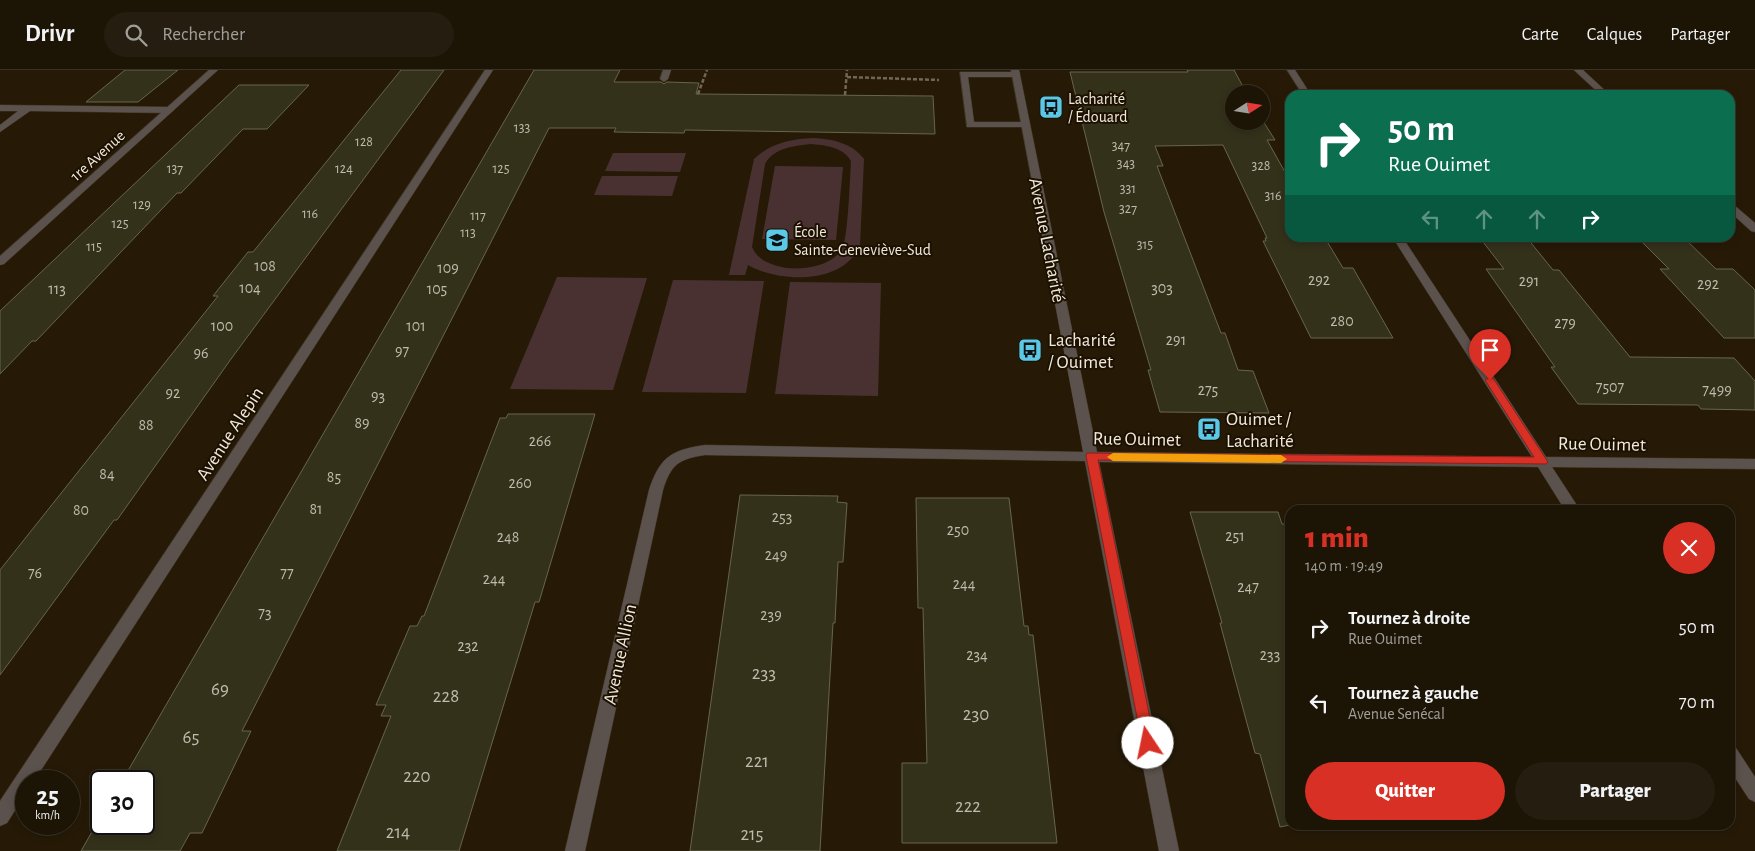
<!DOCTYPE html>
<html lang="fr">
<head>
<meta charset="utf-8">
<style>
  :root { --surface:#1c1405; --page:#251d0f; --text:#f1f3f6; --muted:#a09e9a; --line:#3a3327; --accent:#d93025 }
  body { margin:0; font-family:"Alegreya Sans",sans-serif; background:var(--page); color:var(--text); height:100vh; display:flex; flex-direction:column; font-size:19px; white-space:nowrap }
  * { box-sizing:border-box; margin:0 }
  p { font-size:16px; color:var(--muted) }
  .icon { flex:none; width:28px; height:28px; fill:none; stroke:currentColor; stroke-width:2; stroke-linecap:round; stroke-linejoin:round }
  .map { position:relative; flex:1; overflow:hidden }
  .sheet { position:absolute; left:1285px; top:435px; width:450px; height:325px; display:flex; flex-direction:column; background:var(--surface); border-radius:15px; box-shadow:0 2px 8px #0003,0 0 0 1px var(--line) }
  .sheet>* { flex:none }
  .guide { position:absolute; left:1285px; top:20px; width:450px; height:152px; border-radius:15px; box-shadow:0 2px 8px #0003,0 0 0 1px var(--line); background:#0b6e4f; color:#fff; overflow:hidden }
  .needle { width:32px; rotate:78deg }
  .fabs { position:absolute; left:1225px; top:15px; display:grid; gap:10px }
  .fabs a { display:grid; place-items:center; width:45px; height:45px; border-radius:50%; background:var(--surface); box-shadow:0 2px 8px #0003,0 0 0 1px var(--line); font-size:25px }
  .speed { position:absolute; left:15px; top:700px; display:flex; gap:10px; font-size:25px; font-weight:700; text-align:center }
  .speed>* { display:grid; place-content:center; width:65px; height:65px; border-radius:50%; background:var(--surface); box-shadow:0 2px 8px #0003,0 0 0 1px var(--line); line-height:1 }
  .speed small { font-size:12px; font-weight:400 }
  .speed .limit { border:2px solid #111; border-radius:8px; background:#fff; color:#111 }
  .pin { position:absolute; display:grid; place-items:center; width:42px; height:42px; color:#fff; margin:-51px -21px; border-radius:50% 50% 50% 0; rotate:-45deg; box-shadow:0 0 5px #0007 }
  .pin .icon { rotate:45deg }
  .me { position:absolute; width:55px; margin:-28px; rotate:349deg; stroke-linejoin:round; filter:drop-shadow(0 0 4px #0008) }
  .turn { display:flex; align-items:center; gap:18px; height:105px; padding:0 20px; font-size:22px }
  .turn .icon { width:65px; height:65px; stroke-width:2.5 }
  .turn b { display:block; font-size:35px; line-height:42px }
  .lanes { display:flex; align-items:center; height:48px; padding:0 20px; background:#0003; justify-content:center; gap:25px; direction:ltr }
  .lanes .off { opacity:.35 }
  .round { display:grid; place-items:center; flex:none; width:52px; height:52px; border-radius:26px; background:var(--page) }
  .summary { display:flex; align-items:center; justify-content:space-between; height:85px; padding:0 20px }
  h1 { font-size:30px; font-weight:800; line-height:38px; color:var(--accent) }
  .action { display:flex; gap:10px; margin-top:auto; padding:10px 20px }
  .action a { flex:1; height:58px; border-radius:30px; background:var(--accent); color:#fff; font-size:20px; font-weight:800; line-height:58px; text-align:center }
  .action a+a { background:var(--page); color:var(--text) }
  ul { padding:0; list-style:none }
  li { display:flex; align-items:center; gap:15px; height:75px; padding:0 20px }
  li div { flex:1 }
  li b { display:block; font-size:19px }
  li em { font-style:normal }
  header { display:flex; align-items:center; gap:30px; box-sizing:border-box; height:70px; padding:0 25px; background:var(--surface); border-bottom:1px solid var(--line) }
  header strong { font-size:24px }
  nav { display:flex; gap:28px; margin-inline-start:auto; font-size:18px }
  .search { width:350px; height:45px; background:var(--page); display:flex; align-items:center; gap:12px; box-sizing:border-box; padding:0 18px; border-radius:28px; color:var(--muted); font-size:19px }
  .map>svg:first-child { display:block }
  .green { fill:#4a3131; fill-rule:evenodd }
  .building { fill:#33311a; stroke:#67654d }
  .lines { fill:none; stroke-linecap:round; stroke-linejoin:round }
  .service-casing { stroke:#423725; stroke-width:1 }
  .minor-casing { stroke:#423725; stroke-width:1 }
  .path { stroke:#726756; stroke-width:2.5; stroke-dasharray:4 2; stroke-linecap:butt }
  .service { fill:#5c524d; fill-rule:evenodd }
  .minor { fill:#5c524d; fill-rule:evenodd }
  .route { fill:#d93025; stroke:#8d1f18 }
  .slow { fill:#f59e0b }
  .labels { text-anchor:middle; stroke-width:4; stroke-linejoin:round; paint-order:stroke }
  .far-number-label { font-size:14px; fill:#c2baac }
  .far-poi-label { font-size:16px; fill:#f1e8dc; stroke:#1c1101; text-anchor:start }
  .far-street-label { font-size:16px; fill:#f1e8dc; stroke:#1c1101 }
  .number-label { font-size:16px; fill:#c2baac }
  .street-label { font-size:19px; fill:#f1e8dc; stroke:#1c1101 }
  .poi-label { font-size:19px; fill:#f1e8dc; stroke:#1c1101; text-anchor:start }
  .near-number-label { font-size:19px; fill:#c2baac }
</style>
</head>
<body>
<header>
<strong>Drivr</strong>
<div class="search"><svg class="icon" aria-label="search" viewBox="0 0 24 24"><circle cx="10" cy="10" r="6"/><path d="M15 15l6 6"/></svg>Rechercher</div>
<nav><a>Carte</a><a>Calques</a><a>Partager</a></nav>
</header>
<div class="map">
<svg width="1755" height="781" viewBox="0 0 1755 781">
  <rect width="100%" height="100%" fill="#261a07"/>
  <path class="green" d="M813,68C832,69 852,73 864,89L860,175C844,215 779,213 748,195L745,205H729L754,89C771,73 791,69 813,68ZM810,74C825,75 843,77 851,91C850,107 848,169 842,179C832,196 804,200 786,198C772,195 758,191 752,177L765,94C773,78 794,76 810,74Z
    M613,83H686L680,102L605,101Z
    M775,96L843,97L836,170L762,169Z
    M602,106H678L672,126L594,125Z
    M557,207L647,208L613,320L510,319Z
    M673,210L764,211L746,323L642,322Z
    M790,212L881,213L878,326L775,324Z"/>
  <path class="building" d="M125,0H178L138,32H86Z
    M401,0H444L231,289L117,450H114L0,605V500L218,226H213L248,182H253Z
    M534,0H620L614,12H661L664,14L667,12L699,13L696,24L933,26L935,64L685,60L684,63L614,62L616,58H549L242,661H251L202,763H190L180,781H81L101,746V754H144V711H122Z
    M1187,0H1234L1247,24H1234V51H1261V48L1275,70H1267L1290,111V168H1325L1343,198H1353L1393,268H1311L1263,171H1266L1265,168H1267L1223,75L1155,76L1163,96H1157L1221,263H1225L1238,300L1253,301L1269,343L1160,342L1148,300H1151L1104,142L1070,2H1188Z
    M239,15H309L267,59H243L181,123H177L160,141L36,271H32L0,304V241Z
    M1480,168H1527L1553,200H1559L1630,287L1734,288L1755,311V340L1701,339L1698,335L1578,334L1551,297H1555L1486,199H1504Z
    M1638,168H1684L1716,199H1733L1755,220V268H1724L1660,199H1669Z
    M508,344H595L539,532H535L459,781H337L391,646H381L386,635H376L410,556H417L422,546H424L500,348H506Z
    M740,425L838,426L837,432L847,433L843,492H838L835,553H833L820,781H690Z
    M916,428H1009L1024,556H1028L1029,565H1033L1057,773H902V693H927L923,538H918Z
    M1190,442H1278L1282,454H1290V755L1280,757L1260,684L1255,683L1220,553H1222Z"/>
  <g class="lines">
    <g class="service-casing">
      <path id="service" d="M663,0H671L668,9L664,12L660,9Z
        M960,2H1019L1020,4L1016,7H968L974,52H1026L1029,53V57H967Z
        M0,35L170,37L174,40L170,43L30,41L0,62V55L18,41H0Z"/>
    </g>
    <g class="minor-casing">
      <path id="minor" d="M209,0H218L4,194L0,195V186Z
        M485,0H493L34,711H26V723L7,753L0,756V731Z
        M1011,0H1019L1097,382L1532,387L1393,168H1403L1546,387L1755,389V399L1552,397L1580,440H1565L1538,397L1099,392L1179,781H1159L1085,391L705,385C679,389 671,394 663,420L585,781H565L649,420C660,387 671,380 705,375L1083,382Z
        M1287,0H1295L1311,25H1303Z
        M1574,0H1583L1610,25H1601Z
        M1730,134L1734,135L1755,153V162L1751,161L1730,142Z
        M1730,676L1736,678L1755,707V732L1749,729L1730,700Z"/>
    </g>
    <path class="path" d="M847,7L939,10
      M698,24L707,0
      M845,25L847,0"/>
    <use href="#service" class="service"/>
    <use href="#minor" class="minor"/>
  </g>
  <path class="route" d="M1490,307L1493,308L1546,389L1548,392L1546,394L1098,390L1155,673L1153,678L1148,680L1143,678L1086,386L1087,383L1534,387L1485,310Z"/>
  <path class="slow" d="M1113,383L1281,385L1287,389L1281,393L1113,391L1107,387Z"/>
  <defs>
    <g id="bus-square" transform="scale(1.25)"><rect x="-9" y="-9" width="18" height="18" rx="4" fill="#5bc8e6" stroke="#1c1101"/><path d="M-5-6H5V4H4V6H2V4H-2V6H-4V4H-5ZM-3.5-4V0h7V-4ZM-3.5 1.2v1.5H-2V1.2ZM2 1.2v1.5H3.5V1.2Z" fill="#111"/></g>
    <g id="school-square" transform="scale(1.25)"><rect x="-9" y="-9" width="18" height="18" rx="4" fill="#5bc8e6" stroke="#1c1101"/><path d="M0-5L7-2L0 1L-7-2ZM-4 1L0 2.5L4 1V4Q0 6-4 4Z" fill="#111"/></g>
  </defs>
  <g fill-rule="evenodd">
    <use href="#bus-square" x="1051" y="37"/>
    <use href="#school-square" x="777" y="170"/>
    <use href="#bus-square" x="1030" y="280"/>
    <use href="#bus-square" x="1209" y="359"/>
  </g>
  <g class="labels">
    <g class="far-number-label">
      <text x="522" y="62">133</text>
      <text x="364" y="76">128</text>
      <text x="1121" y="80">347</text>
      <text x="1126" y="98">343</text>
      <text x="1261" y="100">328</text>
      <text x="175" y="103">137</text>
      <text x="344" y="103">124</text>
      <text x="501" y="103">125</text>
      <text x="1128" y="123">331</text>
      <text x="1273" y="130">316</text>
      <text x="142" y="139">129</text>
      <text x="1128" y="143">327</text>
      <text x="310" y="148">116</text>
      <text x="478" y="150">117</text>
      <text x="120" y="158">125</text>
      <text x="468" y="167">113</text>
      <text x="1145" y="179">315</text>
      <text x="94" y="181">115</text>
    </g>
    <g class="far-poi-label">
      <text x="1068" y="34">Lacharité<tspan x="1068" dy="18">/ Édouard</tspan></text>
      <text x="794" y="167">École<tspan x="794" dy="18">Sainte-Geneviève-Sud</tspan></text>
    </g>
    <g class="far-street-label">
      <text transform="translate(97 85) rotate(-42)" y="6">1re Avenue</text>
    </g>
    <g class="number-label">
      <text x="265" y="201">108</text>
      <text x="448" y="203">109</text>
      <text x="1319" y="215">292</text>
      <text x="1529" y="216">291</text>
      <text x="1708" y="219">292</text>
      <text x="250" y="223">104</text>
      <text x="1162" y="223">303</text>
      <text x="57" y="224">113</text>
      <text x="437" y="224">105</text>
      <text x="1342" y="256">280</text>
      <text x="1565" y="258">279</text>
      <text x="222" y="261">100</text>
      <text x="416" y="261">101</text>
      <text x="1176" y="275">291</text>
      <text x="402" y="286">97</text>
      <text x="201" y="288">96</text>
      <text x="1610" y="322">7507</text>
      <text x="1208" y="325">275</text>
      <text x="1717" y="325">7499</text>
      <text x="173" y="328">92</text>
      <text x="378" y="331">93</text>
      <text x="362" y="358">89</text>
      <text x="146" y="360">88</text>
      <text x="540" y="376">266</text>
      <text x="107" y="409">84</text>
      <text x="334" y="412">85</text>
      <text x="520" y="418">260</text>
      <text x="316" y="444">81</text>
      <text x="81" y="445">80</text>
      <text x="782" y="452">253</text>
      <text x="958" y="465">250</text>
      <text x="1235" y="471">251</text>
      <text x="508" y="472">248</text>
      <text x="776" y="490">249</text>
      <text x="35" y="508">76</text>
      <text x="287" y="508">77</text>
      <text x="494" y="514">244</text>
      <text x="964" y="519">244</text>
      <text x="1248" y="522">247</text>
      <text x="265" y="548">73</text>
      <text x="771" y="550">239</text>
      <text x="468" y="581">232</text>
      <text x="977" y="590">234</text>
      <text x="1270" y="590">233</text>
    </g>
    <g class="street-label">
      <text transform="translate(1048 170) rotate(79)" y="7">Avenue Lacharité</text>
      <text transform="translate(229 363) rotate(-57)" y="7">Avenue Alepin</text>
      <text transform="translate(1137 368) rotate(1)" y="7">Rue Ouimet</text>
      <text transform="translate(1602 373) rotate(1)" y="7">Rue Ouimet</text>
      <text transform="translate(619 584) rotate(-78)" y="7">Avenue Allion</text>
    </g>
    <g class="poi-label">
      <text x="1048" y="276">Lacharité<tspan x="1048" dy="22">/ Ouimet</tspan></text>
      <text x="1226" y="355">Ouimet /<tspan x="1226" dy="22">Lacharité</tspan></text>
    </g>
    <g class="near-number-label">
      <text x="764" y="609">233</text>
      <text x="220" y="625">69</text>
      <text x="446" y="632">228</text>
      <text x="976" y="650">230</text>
      <text x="191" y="673">65</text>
      <text x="757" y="697">221</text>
      <text x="417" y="712">220</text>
      <text x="968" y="742">222</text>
      <text x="398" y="768">214</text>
      <text x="752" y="770">215</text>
    </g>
  </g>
</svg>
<div class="fabs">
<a><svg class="needle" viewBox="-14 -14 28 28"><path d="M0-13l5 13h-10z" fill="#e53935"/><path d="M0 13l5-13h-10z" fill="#a09e9a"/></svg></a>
</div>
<div class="speed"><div>25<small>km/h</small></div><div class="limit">30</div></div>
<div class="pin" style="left:1490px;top:310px;background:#d93025"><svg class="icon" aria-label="arrive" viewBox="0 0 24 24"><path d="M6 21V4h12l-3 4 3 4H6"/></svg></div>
<svg class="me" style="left:1148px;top:673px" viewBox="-20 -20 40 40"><circle r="19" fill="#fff"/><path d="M0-13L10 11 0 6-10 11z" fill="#d93025"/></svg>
<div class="guide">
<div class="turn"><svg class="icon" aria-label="right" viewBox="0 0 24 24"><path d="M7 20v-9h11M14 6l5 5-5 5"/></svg><div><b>50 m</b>Rue Ouimet</div></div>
<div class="lanes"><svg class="icon off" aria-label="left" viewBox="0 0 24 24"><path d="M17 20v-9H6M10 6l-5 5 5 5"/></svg><svg class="icon off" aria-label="ahead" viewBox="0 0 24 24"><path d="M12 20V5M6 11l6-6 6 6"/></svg><svg class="icon off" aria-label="ahead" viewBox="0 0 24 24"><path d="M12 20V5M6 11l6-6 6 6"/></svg><svg class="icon" aria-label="right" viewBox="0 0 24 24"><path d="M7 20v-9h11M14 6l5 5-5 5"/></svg></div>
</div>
<section class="sheet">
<div class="summary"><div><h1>1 min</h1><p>140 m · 19:49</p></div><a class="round" style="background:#d93025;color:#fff"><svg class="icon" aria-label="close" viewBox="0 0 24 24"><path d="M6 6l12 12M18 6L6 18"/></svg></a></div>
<ul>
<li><svg class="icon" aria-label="right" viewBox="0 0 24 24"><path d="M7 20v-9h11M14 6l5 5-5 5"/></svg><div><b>Tournez à droite</b><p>Rue Ouimet</p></div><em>50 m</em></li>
<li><svg class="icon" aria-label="left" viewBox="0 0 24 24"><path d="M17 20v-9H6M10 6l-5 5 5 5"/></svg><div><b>Tournez à gauche</b><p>Avenue Senécal</p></div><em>70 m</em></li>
</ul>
<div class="action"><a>Quitter</a><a>Partager</a></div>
</section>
</div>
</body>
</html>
